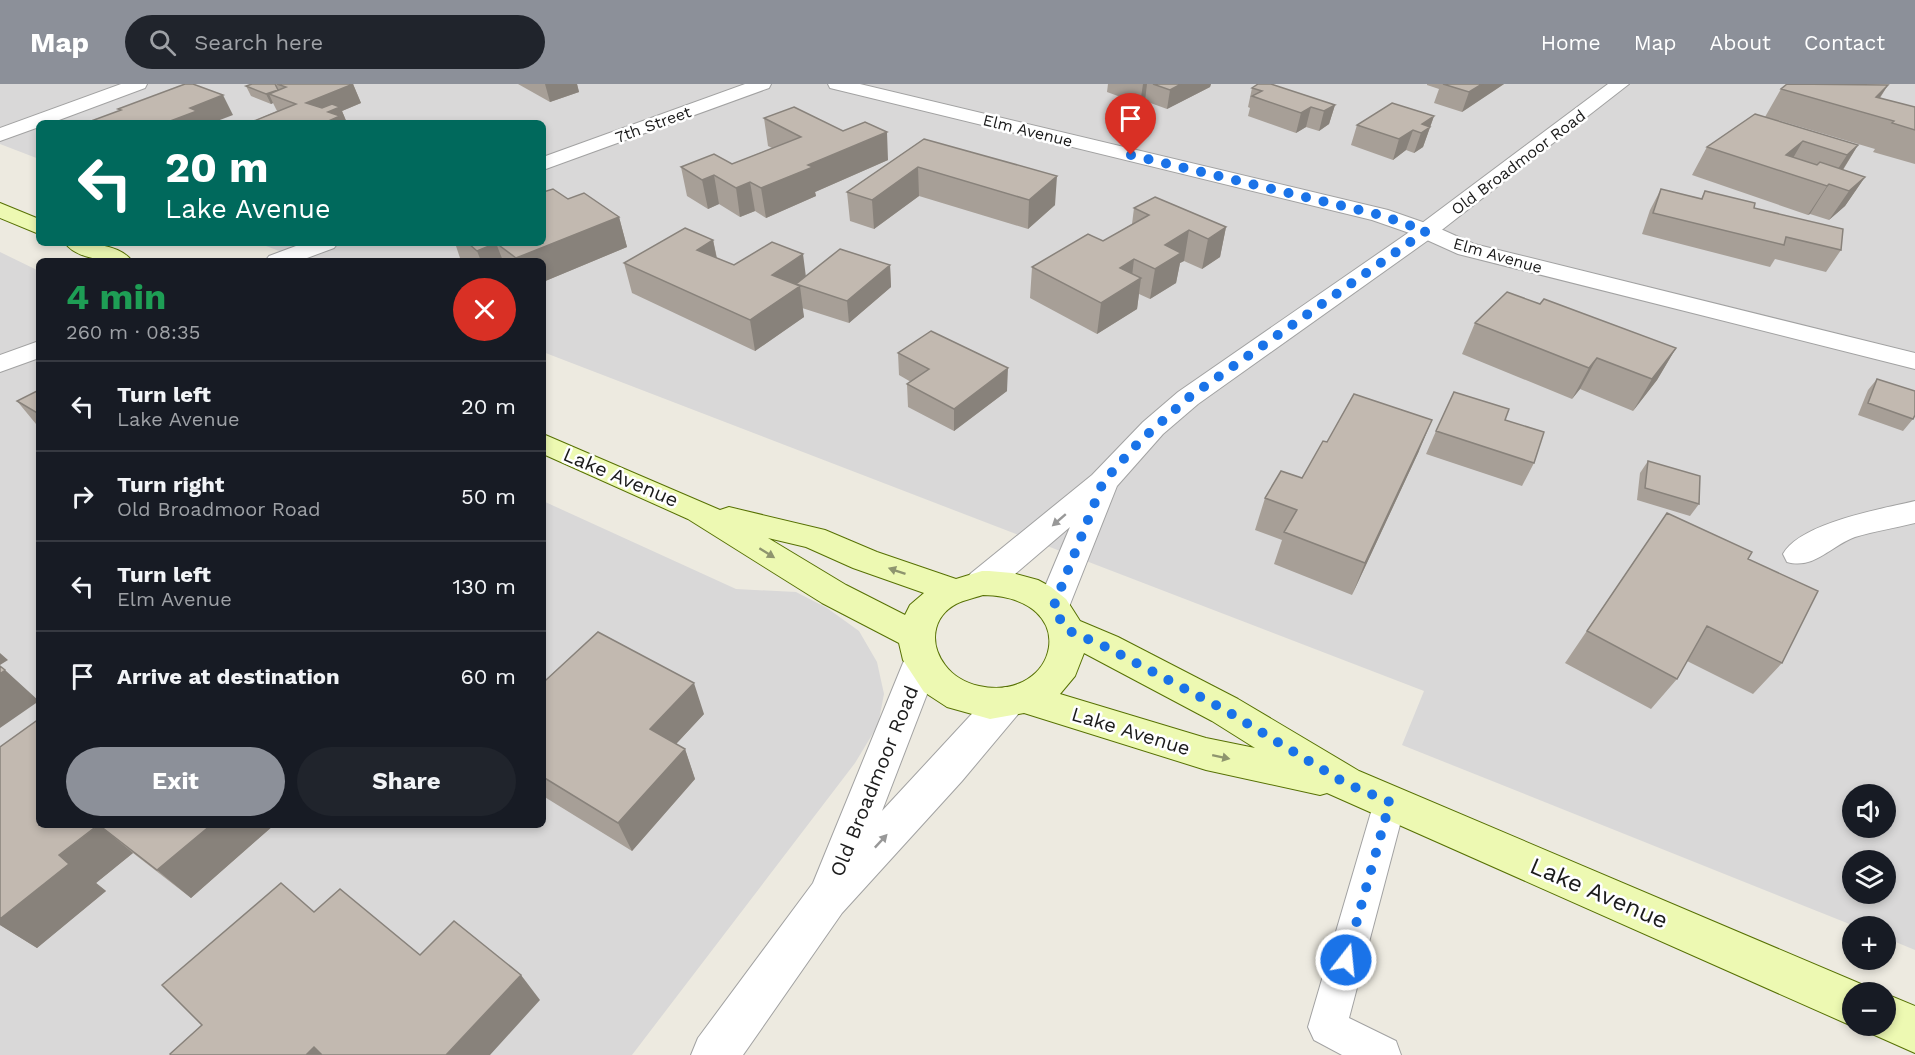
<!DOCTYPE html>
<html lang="en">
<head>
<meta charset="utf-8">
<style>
  :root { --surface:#171b24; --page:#20242c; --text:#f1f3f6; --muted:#9ea1a6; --line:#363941; --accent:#8c9099 }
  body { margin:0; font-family:"Work Sans",sans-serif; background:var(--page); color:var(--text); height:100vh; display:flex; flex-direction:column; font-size:22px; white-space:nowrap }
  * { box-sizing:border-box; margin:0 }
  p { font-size:20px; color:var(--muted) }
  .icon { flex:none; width:33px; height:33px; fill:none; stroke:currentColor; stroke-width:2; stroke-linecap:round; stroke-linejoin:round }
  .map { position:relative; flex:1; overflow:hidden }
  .panel { position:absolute; left:36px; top:174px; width:510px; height:570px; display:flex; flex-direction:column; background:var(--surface); border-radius:9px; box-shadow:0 3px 9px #0003 }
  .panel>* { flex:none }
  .banner { position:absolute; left:36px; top:36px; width:510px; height:126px; border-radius:9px; box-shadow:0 3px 9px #0003; background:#00695c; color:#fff; overflow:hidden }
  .fabs { position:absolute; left:1842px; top:700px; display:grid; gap:12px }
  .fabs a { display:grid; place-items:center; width:54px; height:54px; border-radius:50%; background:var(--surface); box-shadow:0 3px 9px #0003; font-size:30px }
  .pin { position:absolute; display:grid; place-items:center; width:51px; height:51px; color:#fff; margin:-62px -26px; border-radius:50% 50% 50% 0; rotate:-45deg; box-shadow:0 0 6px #0007 }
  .pin .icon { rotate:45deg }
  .me { position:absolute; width:66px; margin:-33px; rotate:16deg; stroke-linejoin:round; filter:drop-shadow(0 0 4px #0008) }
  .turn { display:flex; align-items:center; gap:21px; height:126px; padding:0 30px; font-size:27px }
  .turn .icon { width:78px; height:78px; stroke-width:2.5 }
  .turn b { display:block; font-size:42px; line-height:51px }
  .round { display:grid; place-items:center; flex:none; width:63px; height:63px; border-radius:32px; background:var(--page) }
  .overview { display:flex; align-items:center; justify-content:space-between; height:102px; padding:0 30px }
  h1 { font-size:36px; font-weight:700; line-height:45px; color:#1e9e55 }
  .cta { display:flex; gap:12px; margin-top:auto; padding:12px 30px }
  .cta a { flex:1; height:69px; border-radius:36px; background:var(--accent); color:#fff; font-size:24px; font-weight:700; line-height:69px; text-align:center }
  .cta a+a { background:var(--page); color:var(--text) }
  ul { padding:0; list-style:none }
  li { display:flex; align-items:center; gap:18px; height:90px; padding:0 30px; border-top:2px solid var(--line) }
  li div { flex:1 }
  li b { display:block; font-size:22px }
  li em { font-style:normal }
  header { display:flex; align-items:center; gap:36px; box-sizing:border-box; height:84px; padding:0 30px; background:var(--accent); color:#fff }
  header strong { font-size:28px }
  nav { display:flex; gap:33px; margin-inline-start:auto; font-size:21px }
  .search { width:420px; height:54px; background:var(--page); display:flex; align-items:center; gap:15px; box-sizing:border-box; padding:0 21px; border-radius:33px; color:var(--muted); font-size:22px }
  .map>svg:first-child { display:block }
  .residential { fill:#d9d8d8; fill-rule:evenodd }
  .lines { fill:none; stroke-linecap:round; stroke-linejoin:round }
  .service-casing { stroke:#a2a2a2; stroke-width:2 }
  .minor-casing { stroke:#a2a2a2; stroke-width:2 }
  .tertiary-casing { stroke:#a2a2a2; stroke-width:2 }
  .secondary-casing { stroke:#577104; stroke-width:2 }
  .service { fill:#fff; fill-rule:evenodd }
  .minor { fill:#fff; fill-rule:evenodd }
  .tertiary { fill:#fff; fill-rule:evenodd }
  .secondary { fill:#edf9b2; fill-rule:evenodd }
  .wall { fill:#a79f97 }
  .shaded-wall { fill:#88827b }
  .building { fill:#c2b9b0; stroke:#88827b; stroke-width:1.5 }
  .oneway { fill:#989898 }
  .oneway2 { fill:#8e956e }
  .route { stroke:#1a73e8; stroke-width:10; stroke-dasharray:0 18 }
  .labels { text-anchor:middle; stroke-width:5; stroke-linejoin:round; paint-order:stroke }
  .far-street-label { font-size:16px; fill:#1b1b1b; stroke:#fff }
  .street-label { font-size:20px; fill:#1b1b1b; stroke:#fff }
  .near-street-label { font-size:24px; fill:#1b1b1b; stroke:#fff }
</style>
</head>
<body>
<header>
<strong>Map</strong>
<div class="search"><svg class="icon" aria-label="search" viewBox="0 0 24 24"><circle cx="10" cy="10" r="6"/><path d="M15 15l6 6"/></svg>Search here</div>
<nav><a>Home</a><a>Map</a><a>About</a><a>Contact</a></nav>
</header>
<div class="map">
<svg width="1915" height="971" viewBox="0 0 1915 971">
  <rect width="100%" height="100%" fill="#edeae0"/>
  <path class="residential" d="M0,0H1915V866L1886,854V843H1857L1402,661L1424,607L543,268V177H306L258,159H543V39H39V75L0,60ZM1852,711H1886V744H1852ZM1852,777H1886V810H1852Z
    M0,168L39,187V741H543V417L736,505L796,508L827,524L859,547L877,578L884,610L878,641L855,679L632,971H0Z"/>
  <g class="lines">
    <g class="service-casing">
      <path id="service" d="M1390,704L1402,708L1406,718L1349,934L1396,957L1401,971H1342L1314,956L1308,943L1374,718L1378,708Z"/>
    </g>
    <g class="minor-casing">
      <path id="minor" d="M121,0H147L145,4L51,39H39V43L0,57V44Z
        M745,0H771L769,4L543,86V73Z
        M828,0H860L1388,126L1434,142L1474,160L1915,269V285L1458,170L1418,152L1372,136L830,4Z
        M304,159H338L334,164L299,177H265L269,172Z
        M39,257V274L0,288V271Z
        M1915,417V439C1895,444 1875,447 1855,453C1832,461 1814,486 1787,478L1783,470C1800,439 1881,425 1915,417Z"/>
    </g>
    <g class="tertiary-casing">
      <path id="tertiary" d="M1608,0H1629L1434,152L1198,320L1163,350L1117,402L1065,533L1053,537L1041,533L1036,524L1070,443L994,508L982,511L970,508L965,499L970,490L1092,391L1143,338L1178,308L1418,142Z
        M921,565L934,569L939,579L882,727L993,607L1006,603L1019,607L1024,618L1019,629L962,697L842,829L743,971H691L698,954L813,799L903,579L908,569Z"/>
    </g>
    <g class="secondary-casing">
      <path id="secondary" d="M0,119L39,135V150L0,134Z
        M65,159C85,159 119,159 132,177C112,177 78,177 65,159Z
        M543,350L720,426L729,423L825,446L877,468L956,495L982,487H989L1012,489L1038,496L1051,503L1066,515L1080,537L1118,553L1238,615L1359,687L1868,903L1871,909H1852V942L1327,709L1320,711L1206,686L1024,629L990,635L947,623L924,608L903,576L899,559L822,519L688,435L543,370ZM768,454L806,463L853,484L924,509L910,521L905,531L846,501ZM983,511C1085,513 1058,619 979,602C966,599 953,592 945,581C929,560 932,533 956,520C964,516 974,514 983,511ZM1084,569L1212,637L1255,664L1206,654L1060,610L1075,592Z
        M1886,910L1915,922V969L1870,949L1867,942H1886Z"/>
    </g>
    <use href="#service" class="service"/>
    <use href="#minor" class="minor"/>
    <use href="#tertiary" class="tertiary"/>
    <use href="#secondary" class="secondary"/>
  </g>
  <path class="wall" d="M252,0H353L361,19L342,27L347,39H249L277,27L273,19L271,20L251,12L246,2Z
    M518,0H577L579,8L550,18Z
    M1108,0H1211L1210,3L1167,25L1145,17L1140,20L1107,8Z
    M1427,0H1504L1462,28L1434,19L1439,5L1427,1Z
    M1888,1L1880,14L1915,23V80L1873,68L1875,65L1770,34L1858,61L1843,86L1865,93L1845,122L1829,136L1810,130L1808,131L1692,91L1707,63L1765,33L1781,5Z
    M1252,4L1335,21L1329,40L1319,47L1306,43L1296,49L1248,32L1250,24L1248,23Z
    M1434,32L1423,63L1414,69L1406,66L1393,76L1351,61L1357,41Z
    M764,34L888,76L815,108L816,112L766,134L755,127L740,133L719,120L708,125L687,112L681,83L732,80L772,64L768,62Z
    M924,55L1055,121L1028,145L919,112L874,145L850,137L847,108Z
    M1661,105L1701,115L1705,107L1754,124L1841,166L1826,188L1775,175L1770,183L1642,150L1650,126Z
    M568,115L619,133L627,163L543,198V177H464L460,174L455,159H543Z
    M1134,124L1226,143L1220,173L1202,185L1184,177L1180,179L1176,199L1150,215L1139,210L1137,225L1097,250L1030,214L1032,183L1103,157L1132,140Z
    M713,156L717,174L734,181L806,192L890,181L891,203L849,239L802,224L804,233L755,267L632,209L624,179Z
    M1540,220L1676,264L1657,296L1633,327L1580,305L1572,315L1462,270L1475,239Z
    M898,269L1007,307L954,347L908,323L907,300L911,298L899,291Z
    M1877,295L1913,335L1903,347L1858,331L1868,306Z
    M39,306V342L36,340L17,317Z
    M1505,336L1534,379L1522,402L1426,370L1436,347Z
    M1327,358L1419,367L1352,511L1274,480L1282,456L1255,446L1265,414L1302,394Z
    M1648,377L1699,420L1690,432L1637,416L1640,389Z
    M1667,429L1748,475L1782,579L1753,610L1687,577L1677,595L1651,625L1565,579Z
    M543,595L546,596L704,630L676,660L685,665L695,695L632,767L543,712Z
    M0,663L274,741L191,814L133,769L96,799L106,807L37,864L0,841Z"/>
  <path class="shaded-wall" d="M353,0L361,19L342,27L347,39H324L306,19Z
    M545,0H577L579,8L550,18Z
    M1143,0H1147L1145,17L1140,20Z
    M1181,0H1211L1210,3L1167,25L1170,6Z
    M1482,0H1504L1462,28L1469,8Z
    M1888,1L1870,28L1876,13Z
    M278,6L269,10L273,19L271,20L266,10Z
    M223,11L233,31L212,39H165L190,24Z
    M1335,21L1329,40L1319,47L1324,27Z
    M1311,23L1306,43L1296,49L1301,29Z
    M1434,32L1423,63L1414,69L1421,49L1422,40Z
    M1413,46L1406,66L1393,76L1399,55Z
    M887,48L888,76L815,108L816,112L766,134L761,104L808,81Z
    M1803,57L1786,86V71Z
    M1858,61L1840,90L1828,100L1847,71Z
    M918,83L919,112L874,145L872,116Z
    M714,91L719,120L708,125L702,96Z
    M1057,92L1055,121L1028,145L1029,116Z
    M1865,93L1845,122L1829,136L1849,107Z
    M750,98L755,127L740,133L736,104Z
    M1829,100L1810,130L1808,131L1827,102Z
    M619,133L627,163L543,198V177H517L516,174Z
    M1226,143L1220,173L1202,185L1208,155Z
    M1189,146L1184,177L1180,179L1176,199L1150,215L1155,185L1165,161Z
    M713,156L719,186L697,166Z
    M496,159L503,177H481L477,167Z
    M803,170L807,201L796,200L800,202L804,233L755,267L750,236L772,191Z
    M1134,175L1131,201L1141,194L1137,225L1097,250L1101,219L1120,184Z
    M890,181L891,203L849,239L847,217Z
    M1676,264L1657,296L1633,327L1652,295Z
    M1597,274L1580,305L1572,315L1589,284Z
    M1008,284L1007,307L954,347V325Z
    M1432,336L1419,367L1352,511L1365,479Z
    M0,569L8,576L0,581Z
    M5,586L39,617L0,644V590Z
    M694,599L704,630L662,675L650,645Z
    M685,665L695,695L632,767L618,739Z
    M99,741L133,769L96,799L106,807L37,864L0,841V835L59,771Z
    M211,741H274L191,814L157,786Z
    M521,891L540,916L490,971H446Z
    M314,963L324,971H306Z"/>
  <path class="building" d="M185,0H193L223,11L190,24L197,27L165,39H157L155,38L152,39H96L91,37L121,26L118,25Z
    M252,0H275L278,6L266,10L246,2Z
    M277,0H353L306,19L322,24L332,20L340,23L328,28L340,32L324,39H249L296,20L269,10L286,3Z
    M1153,0H1181L1170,6Z
    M1258,0H1271L1335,21L1324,27L1311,23L1301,29L1252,12L1262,7L1252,4Z
    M1443,0H1482L1469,8Z
    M1787,0L1888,1L1876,13L1915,23V46L1892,39L1894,37L1781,5Z
    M1392,19L1434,32L1422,40L1430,43L1421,49L1413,46L1399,55L1357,41Z
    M794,23L843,47L865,38L887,48L808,81L813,83L761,104L750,98L736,104L714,91L702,96L681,83L714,70L732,80L801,53L764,34Z
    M1755,30L1858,61L1847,71L1803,57L1786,71L1817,81L1820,78L1865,93L1849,107L1829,100L1827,102L1707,63Z
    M924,55L1057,92L1029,116L918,83L872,116L847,108Z
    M553,105L568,115L584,109L619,133L516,174L496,159L477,167L468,159H543V108Z
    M1661,105L1702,115L1705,107L1755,119L1754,124L1843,145L1841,166L1786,153L1784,161L1653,129Z
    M1155,113L1226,143L1208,155L1189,146L1165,161L1181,169L1155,185L1134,175L1120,184L1141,194L1101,219L1032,183L1088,150L1103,157L1149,131L1134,124Z
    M685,144L713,156L697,166L734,181L772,158L803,170L772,191L800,202L750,236L624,179Z
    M840,165L890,181L847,217L796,200Z
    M1507,208L1540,220L1544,215L1676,264L1652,295L1597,274L1589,284L1475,239Z
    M931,247L1008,284L954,325L907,300L929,285L898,269Z
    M1877,295L1915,307V331L1913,335L1868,319Z
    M39,306V330L17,317Z
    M1454,308L1509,325L1505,336L1544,348L1534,379L1436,347Z
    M1354,310L1432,336L1365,479L1284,448L1297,426L1265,414L1281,387L1302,394L1323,357L1327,358Z
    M1648,377L1700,392L1699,420L1645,404Z
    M1667,429L1752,468L1748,475L1818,507L1782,579L1707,542L1677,595L1587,547Z
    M598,548L694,599L650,645L685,665L618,739L543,693V595L546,596Z
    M0,582L5,586L0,590Z
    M39,635V741H98L59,771L69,780L0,835V663Z
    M99,741H211L157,786Z
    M281,799L314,828L340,805L420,871L454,837L521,891L446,971H322L314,963L306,971H171L170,970L202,941L162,901Z"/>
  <defs><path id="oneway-solid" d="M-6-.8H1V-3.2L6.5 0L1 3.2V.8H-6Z" transform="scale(1.5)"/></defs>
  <g class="oneway">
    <use href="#oneway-solid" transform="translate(1059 436) rotate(139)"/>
    <use href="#oneway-solid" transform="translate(881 757) rotate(-47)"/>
  </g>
  <g class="oneway2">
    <use href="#oneway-solid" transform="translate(767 469) rotate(32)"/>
    <use href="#oneway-solid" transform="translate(897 487) rotate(-161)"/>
    <use href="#oneway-solid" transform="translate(1221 673) rotate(12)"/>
  </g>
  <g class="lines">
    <path class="route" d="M1131,71L1380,131L1426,147L1188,314L1140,357L1103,398L1053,524L1067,546L1106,563L1225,626L1345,699L1390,718L1346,876"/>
  </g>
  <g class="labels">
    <g class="far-street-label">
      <text transform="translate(653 40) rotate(-20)" y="6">7th Street</text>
      <text transform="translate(1028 46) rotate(14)" y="6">Elm Avenue</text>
      <text transform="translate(1518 78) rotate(-37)" y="6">Old Broadmoor Road</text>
      <text transform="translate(1498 171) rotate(16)" y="6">Elm Avenue</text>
    </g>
    <g class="street-label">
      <text transform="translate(621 393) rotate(23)" y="7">Lake Avenue</text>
      <text transform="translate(1131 647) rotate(17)" y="7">Lake Avenue</text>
      <text transform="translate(874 697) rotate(-68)" y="7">Old Broadmoor Road</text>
    </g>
    <g class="near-street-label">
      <text transform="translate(1599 809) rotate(23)" y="8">Lake Avenue</text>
    </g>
  </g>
</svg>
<div class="fabs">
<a><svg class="icon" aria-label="sound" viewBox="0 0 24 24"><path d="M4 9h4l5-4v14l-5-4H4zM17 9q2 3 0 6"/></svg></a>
<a><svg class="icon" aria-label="layers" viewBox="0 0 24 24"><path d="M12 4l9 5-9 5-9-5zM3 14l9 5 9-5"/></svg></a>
<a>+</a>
<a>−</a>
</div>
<div class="pin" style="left:1131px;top:71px;background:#d93025"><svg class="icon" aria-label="arrive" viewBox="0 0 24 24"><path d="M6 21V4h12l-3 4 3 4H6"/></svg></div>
<svg class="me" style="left:1346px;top:876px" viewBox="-20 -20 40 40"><circle r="17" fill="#1a73e8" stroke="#fff" stroke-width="3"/><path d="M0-11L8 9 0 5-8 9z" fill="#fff"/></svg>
<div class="banner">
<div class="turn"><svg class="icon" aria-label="left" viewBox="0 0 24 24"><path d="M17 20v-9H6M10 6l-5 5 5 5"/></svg><div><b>20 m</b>Lake Avenue</div></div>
</div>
<section class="panel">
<div class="overview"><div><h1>4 min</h1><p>260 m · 08:35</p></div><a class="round" style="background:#d93025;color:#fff"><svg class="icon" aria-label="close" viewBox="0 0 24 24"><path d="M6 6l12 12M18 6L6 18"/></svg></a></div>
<ul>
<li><svg class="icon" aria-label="left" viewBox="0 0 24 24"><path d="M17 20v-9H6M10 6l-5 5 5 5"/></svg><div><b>Turn left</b><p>Lake Avenue</p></div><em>20 m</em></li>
<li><svg class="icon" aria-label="right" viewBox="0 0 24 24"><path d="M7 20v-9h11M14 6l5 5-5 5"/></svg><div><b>Turn right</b><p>Old Broadmoor Road</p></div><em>50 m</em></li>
<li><svg class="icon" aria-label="left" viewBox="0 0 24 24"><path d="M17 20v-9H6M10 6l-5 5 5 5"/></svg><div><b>Turn left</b><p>Elm Avenue</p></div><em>130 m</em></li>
<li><svg class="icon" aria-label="arrive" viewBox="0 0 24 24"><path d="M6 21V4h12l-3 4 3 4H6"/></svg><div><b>Arrive at destination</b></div><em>60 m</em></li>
</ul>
<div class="cta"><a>Exit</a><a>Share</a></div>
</section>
</div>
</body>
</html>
